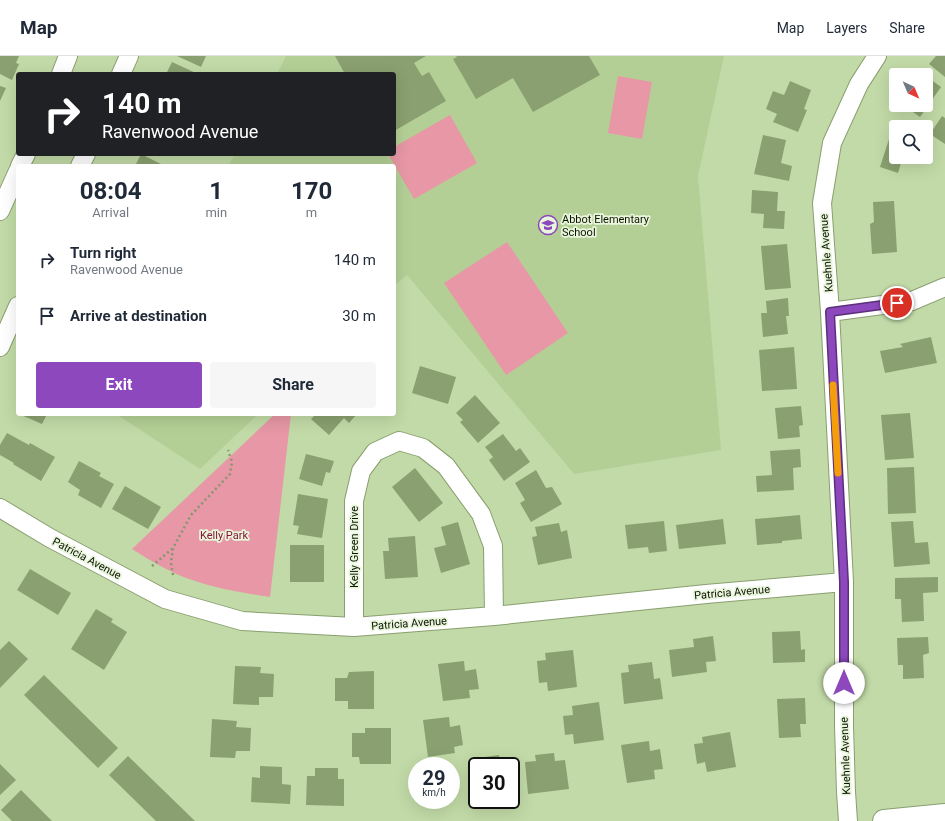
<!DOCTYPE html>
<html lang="en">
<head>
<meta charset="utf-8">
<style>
  :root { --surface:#fff; --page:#f6f6f7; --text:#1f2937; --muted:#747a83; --line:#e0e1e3; --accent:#8c48bc }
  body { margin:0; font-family:Roboto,sans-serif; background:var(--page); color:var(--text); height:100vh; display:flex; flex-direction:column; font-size:15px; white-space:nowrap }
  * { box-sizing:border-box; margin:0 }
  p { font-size:13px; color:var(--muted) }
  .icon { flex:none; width:22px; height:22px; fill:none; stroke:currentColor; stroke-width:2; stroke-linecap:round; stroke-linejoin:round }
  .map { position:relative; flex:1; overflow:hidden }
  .drawer { position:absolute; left:16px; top:108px; width:380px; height:252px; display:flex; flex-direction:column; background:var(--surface); border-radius:4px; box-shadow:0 4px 16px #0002 }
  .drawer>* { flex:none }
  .top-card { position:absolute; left:16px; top:16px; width:380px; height:84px; border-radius:4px; box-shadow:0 4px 16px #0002; background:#202124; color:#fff; overflow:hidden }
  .needle { width:26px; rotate:136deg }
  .buttons { position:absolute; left:889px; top:12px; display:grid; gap:8px }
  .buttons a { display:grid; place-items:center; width:44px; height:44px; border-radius:4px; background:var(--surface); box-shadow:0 4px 16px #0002; font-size:20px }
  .speed { position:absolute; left:408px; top:701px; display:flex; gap:8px; font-size:20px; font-weight:700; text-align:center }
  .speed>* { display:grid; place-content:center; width:52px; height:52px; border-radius:50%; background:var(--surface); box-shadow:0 4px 16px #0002; line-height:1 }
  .speed small { font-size:10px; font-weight:400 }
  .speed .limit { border:2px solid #111; border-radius:6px; background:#fff; color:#111 }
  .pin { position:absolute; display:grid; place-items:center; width:34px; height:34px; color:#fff; margin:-17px; border:2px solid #fff; border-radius:50%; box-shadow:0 1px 4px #0007 }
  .me { position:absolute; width:44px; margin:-22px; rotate:0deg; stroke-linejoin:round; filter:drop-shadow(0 0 3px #0008) }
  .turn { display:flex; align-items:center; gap:14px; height:84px; padding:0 20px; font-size:18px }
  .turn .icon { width:52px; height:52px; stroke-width:2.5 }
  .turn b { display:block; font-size:28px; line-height:34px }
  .eta { display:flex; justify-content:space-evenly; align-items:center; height:68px; text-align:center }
  .eta b { font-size:24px; font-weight:700; line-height:28px }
  .primary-button { display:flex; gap:8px; margin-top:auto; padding:8px 20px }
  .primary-button a { flex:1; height:46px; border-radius:4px; background:var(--accent); color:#fff; font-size:16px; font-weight:700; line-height:46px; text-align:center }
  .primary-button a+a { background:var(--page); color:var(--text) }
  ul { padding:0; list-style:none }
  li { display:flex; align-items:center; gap:12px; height:56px; padding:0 20px }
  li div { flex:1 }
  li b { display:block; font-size:15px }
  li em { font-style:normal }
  header { display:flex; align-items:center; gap:24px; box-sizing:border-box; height:56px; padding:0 20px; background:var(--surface); border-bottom:1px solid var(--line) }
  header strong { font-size:19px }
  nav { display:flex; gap:22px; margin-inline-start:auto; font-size:14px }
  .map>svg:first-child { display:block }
  .built { fill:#b4cf96 }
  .green { fill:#e797a5 }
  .building { fill:#8aa070 }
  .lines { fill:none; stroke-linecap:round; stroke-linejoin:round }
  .minor-casing { stroke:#899f6f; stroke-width:20 }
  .secondary-casing { stroke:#899f6f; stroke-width:24 }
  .path { stroke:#84976f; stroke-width:2.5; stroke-dasharray:2 3; stroke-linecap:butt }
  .minor { stroke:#fff; stroke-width:18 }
  .secondary { stroke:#fff; stroke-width:22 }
  .route-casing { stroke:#5b2f7a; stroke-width:10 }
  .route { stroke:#8c48bc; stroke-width:7 }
  .slow { stroke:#f59e0b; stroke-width:7 }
  .labels { text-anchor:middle; stroke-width:3.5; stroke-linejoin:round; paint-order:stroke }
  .poi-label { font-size:11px; fill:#0c1403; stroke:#e9f6dc; text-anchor:start }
  .street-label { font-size:11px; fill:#0c1403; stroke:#e9f6dc }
  .park-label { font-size:11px; fill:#841338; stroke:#e9f6dc }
</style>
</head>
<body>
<header>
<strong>Map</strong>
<nav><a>Map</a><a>Layers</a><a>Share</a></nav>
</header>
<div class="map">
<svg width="945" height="765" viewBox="0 0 945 765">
  <rect width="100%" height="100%" fill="#c2daa7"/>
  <path class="built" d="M286,0H724L698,120L721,394L574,418L407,219L394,230V110H228L235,98H394V18H277Z
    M116,358H258L200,413Z"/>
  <path class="green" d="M618,20L652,26L642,83L608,77Z
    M450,59L477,107L414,143L388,98H394V91Z
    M507,186L568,277L506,319L444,227Z
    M275,358H291L270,541C244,537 218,533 192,524C171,517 151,505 132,493Z"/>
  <path class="building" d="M0,0H19L16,7L19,8L12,24L0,18Z
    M177,0H206L201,11Z
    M335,0H426L414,7L422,20L429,16L446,45L394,75V18H345Z
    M456,0H589L600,19L533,56L513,22L476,43L453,3L457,1Z
    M936,0H945V21L929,8Z
    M172,6L198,18H166Z
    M926,20L941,31L920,61L903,49H926Z
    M790,25L811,34L804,53L807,54L798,76L773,66L777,58L766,53L773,35L784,39Z
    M0,30L6,32L0,45Z
    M942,60L945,62V88L930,78Z
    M892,74L896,76V101H910L908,106L902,104L898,117L880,111Z
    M763,79L786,84L781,107L792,110L789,125L754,118Z
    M141,98L163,109L162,110H135Z
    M752,134L778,136L777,155H785L784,173L763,172L764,158L751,157Z
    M894,145L897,196L872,198L870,168L874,166L873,146Z
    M787,188L791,232L765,234L761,190Z
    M788,242L789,260H786L788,278L763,281L761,257H767L766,245Z
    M931,281L937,307L885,317L880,295L903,291L900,288Z
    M794,291L797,333L762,335L759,294Z
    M420,310L456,321L448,348L412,337Z
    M475,339L500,367L478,387L460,366L463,364L456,357Z
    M801,350L803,369L799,370L800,381L778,383L775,352Z
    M910,357L914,402L885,404L881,359Z
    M19,358H47L42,368Z
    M316,358H357L349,367L344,362L329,379L311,363Z
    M7,377L29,389L30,387L55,401L41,425L13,408L14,407L0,399V389Z
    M503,378L516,395L520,392L530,406L504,425L489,404L493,401L485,391Z
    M800,393L801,411L793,412L794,434L757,436L756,420L772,419L770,395Z
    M306,398L334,405L330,417L326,416L322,430L299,423Z
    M79,405L101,417L99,420L114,428L101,452L78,439L80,434L68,426Z
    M914,411L916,457L888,458L887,412Z
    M415,412L443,447L419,466L392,431Z
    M536,414L546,432L552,431L562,448L531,466L520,447L525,444L515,427Z
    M125,430L161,451L148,473L112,453Z
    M298,438L328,443L322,482L297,478L299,470L293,469Z
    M800,459L802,483L782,485V487L757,489L755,463Z
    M723,463L726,488L679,493L676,469Z
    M664,465L667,495L649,497L648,491L628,493L625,469Z
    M913,465L915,487L928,486L930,508L894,511L891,466Z
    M458,466L470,508L441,517L434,492L446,489L441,471Z
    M559,467L561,476L567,474L572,502L538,509L532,481L537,480L535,471Z
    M415,480L418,521L385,523L383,495H389L388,482Z
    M290,489H324V526H290Z
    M30,513L71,537L58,559L17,534Z
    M938,521V536L923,537L924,565L902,566L901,543H895V522Z
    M96,553L113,563L111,566L127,576L104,614L71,593Z
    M800,575L801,594L805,593V606L773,607L772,576Z
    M713,580L716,605L706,606L707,616L672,621L669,594L694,591L693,583Z
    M928,581L929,597L923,599L924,622L903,623V609H898L897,582Z
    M9,585L28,603L0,632V594Z
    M573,594L577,631L548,635L547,626L539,627L537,605L546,604L545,597Z
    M464,605L465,615L476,613L479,633L469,634L470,642L443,645L438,608Z
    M652,606L654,623L660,622L663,643L624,648L621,617L629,616L628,609Z
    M235,610L261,611L260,617L274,618L273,641H259V649L233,648Z
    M374,615V653H348V645H335V622H347L349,616Z
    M44,619L118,692L98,712L24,639Z
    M805,642L806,668H800L801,681L779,682L777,643Z
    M599,646L604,684L574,688L573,678L565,679L563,660L573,659L572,650Z
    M449,661L450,671L460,669L463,689L454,691L455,697L428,701L423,664Z
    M212,663L237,665L236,671L251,672L250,695H236L235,702L210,701Z
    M365,672H391V708H360L359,701H352V677H365Z
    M730,676L736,711L707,716L705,706L697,708L694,688L703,687L702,681Z
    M649,685L650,695L660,693L663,713L654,714L655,723L627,727L621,689Z
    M554,697L555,705L565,704L569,733L528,738L525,706L536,705L535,699Z
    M499,699L501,710H480L478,702Z
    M128,700L195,765H156L109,719Z
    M0,708L16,724L0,739Z
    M260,710L282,711V728L291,729L290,748L251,746L252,721L260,722Z
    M477,711V739H476L472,712Z
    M315,712H338V723H344V750L306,749L307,720H315Z
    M21,734L52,765H12L1,754Z"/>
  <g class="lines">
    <g class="minor-casing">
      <path id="minor" d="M61,18L68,0
        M121,18L129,0
        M20,110L26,98
        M80,110L86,98
        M0,155L18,115
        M830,256L912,245L945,231
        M0,291L18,250
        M0,452L50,482L165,543L242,565L354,571L494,560L706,538L844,526
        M354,571V445L361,415L375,396L399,385L423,392L446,410L481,458L493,490L494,560
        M848,765L846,736L844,670V526L830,256L822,147L832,87L859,28L877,0"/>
    </g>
    <g class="secondary-casing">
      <path id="secondary" d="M884,765L945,759"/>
    </g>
    <path class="path" d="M152,510L173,492
      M173,519L171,507L173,492L191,459L230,418L232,406L228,394"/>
    <use href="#minor" class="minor"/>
    <use href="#secondary" class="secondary"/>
  </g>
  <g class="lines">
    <g class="route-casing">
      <path id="route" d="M844,627V526L830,256L897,247"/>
    </g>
    <use href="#route" class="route"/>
    <path class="slow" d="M833,329L838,417"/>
  </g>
  <defs>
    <g id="school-ring" transform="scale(1)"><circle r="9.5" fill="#e9f6dc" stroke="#8c48bc" stroke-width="1.5"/><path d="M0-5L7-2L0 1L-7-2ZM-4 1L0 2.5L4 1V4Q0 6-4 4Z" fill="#8c48bc"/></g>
  </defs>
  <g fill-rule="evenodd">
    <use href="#school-ring" x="548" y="169"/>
  </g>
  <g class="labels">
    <g class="poi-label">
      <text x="562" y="167">Abbot Elementary<tspan x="562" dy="13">School</tspan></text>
    </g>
    <g class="street-label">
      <text transform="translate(826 197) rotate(-94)" y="4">Kuehnle Avenue</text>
      <text transform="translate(354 491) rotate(-90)" y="4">Kelly Green Drive</text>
      <text transform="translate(87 502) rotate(28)" y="4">Patricia Avenue</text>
      <text transform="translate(732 536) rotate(-5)" y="4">Patricia Avenue</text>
      <text transform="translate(409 567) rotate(-4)" y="4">Patricia Avenue</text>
      <text transform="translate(845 700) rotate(-92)" y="4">Kuehnle Avenue</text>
    </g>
    <g class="park-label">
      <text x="224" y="483">Kelly Park</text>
    </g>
  </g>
</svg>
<div class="buttons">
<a><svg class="needle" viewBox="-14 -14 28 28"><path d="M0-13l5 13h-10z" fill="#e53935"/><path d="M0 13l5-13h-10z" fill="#747a83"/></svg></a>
<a><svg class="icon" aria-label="search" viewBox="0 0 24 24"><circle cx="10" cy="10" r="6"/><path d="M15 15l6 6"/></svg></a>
</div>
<div class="speed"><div>29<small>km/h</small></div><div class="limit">30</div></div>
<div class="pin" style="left:897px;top:247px;background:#d93025"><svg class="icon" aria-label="arrive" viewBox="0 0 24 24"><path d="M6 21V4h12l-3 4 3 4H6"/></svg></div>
<svg class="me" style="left:844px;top:627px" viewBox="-20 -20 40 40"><circle r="19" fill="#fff"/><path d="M0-13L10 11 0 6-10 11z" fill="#8c48bc"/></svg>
<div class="top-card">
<div class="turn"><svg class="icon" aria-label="right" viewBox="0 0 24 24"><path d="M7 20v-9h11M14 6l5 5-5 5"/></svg><div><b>140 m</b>Ravenwood Avenue</div></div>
</div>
<section class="drawer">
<div class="eta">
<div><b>08:04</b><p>Arrival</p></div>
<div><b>1</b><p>min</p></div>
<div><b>170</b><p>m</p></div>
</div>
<ul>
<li><svg class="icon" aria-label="right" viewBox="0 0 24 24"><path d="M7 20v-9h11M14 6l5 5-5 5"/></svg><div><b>Turn right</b><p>Ravenwood Avenue</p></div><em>140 m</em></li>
<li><svg class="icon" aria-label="arrive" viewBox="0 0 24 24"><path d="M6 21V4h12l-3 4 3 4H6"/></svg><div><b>Arrive at destination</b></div><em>30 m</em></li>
</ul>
<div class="primary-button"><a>Exit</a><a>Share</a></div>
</section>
</div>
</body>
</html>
